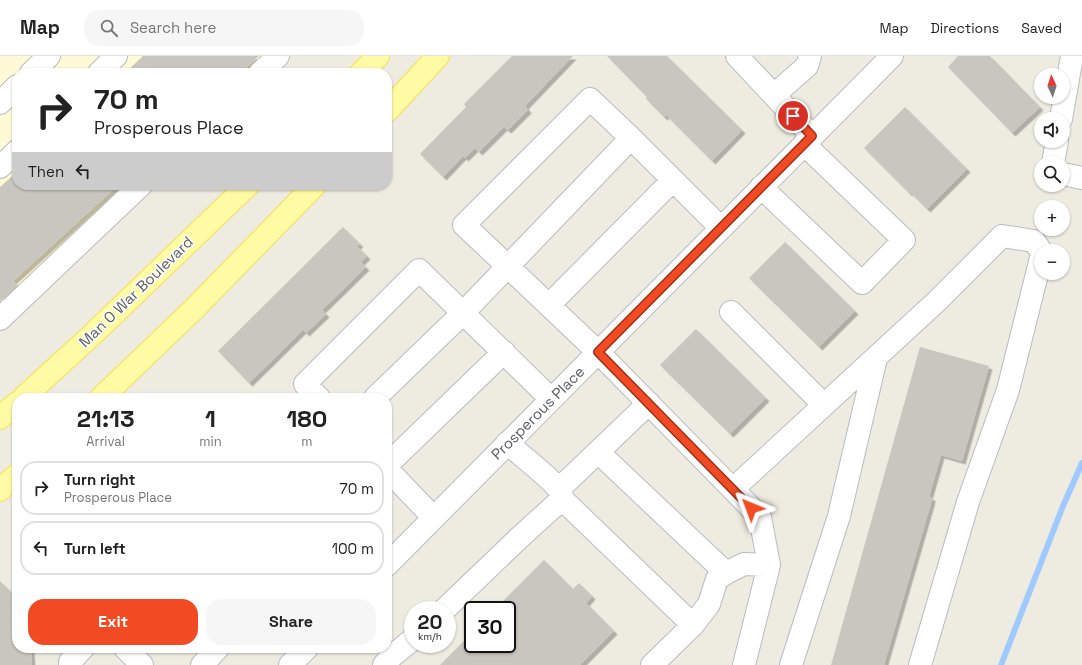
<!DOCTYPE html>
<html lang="en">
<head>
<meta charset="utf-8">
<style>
  :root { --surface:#fff; --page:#f6f6f6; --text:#222; --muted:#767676; --line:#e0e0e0; --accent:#f24b23 }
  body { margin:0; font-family:"Space Grotesk",sans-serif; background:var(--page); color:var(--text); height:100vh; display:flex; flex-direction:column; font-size:15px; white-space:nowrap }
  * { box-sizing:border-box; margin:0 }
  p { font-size:13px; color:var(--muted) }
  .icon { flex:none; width:22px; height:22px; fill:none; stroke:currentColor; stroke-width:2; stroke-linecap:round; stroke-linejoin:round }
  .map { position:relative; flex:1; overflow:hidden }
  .side { position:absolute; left:12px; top:337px; width:380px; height:260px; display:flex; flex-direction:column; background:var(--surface); border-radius:16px; box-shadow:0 1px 3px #0004 }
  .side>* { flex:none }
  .banner { position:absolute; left:12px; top:12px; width:380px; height:122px; border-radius:16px; box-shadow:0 1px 3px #0004; background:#fff; color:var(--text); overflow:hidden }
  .needle { width:26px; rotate:356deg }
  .controls { position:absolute; left:1034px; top:12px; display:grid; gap:8px }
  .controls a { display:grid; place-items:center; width:36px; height:36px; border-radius:50%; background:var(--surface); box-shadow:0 1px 3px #0004; font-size:20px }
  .speed { position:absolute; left:404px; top:545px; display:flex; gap:8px; font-size:20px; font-weight:700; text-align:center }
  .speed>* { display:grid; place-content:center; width:52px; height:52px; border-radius:50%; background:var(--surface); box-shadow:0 1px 3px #0004; line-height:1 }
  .speed small { font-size:10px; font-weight:400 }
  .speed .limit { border:2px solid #111; border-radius:6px; background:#fff; color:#111 }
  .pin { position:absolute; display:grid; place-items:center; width:34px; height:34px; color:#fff; margin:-17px; border:2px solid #fff; border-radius:50%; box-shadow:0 1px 4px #0007 }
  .me { position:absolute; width:44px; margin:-22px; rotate:316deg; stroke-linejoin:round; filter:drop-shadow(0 0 3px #0008) }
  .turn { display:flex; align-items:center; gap:14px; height:84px; padding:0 16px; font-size:18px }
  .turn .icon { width:52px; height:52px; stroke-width:2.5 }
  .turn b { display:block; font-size:28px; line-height:34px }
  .then { display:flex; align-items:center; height:38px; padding:0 16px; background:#0003; gap:8px; font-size:15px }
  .eta { display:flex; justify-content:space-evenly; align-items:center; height:68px; text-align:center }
  .eta b { font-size:24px; font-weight:800; line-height:28px }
  .button { display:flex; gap:8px; margin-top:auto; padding:8px 16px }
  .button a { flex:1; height:46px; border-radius:16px; background:var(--accent); color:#fff; font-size:16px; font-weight:800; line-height:46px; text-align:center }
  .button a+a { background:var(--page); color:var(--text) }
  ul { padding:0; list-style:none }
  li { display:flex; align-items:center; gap:12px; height:54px; margin:0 8px 6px; padding:0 8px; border:2px solid var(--line); border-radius:16px }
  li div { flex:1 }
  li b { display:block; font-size:15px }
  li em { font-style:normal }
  header { display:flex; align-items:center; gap:24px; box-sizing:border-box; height:56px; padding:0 20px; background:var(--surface); border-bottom:1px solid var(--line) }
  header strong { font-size:19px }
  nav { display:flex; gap:22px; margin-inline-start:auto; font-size:14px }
  .search { width:280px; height:36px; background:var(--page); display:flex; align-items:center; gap:10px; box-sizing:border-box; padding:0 14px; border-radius:16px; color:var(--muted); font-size:15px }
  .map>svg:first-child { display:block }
  .commercial { fill:#fffad5 }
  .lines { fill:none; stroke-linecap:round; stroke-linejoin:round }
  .stream { stroke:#a0caff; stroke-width:6 }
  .building { fill:#c8c6be; filter:url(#shadow) }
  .minor-casing { stroke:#b9bbc1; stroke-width:24 }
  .major-casing { stroke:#f9dd4f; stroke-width:24 }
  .minor { stroke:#fff; stroke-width:22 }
  .major { stroke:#fffba5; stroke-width:22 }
  .route-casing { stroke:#9d3117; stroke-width:10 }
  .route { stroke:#f24b23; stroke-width:7 }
  .labels { text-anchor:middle; stroke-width:3; stroke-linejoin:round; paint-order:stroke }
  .street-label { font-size:15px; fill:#5a5d63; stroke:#fff }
</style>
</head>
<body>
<header>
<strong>Map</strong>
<div class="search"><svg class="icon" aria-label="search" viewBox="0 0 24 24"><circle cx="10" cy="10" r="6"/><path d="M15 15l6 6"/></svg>Search here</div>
<nav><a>Map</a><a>Directions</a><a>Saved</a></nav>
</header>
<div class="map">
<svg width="1082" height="609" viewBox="0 0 1082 609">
  <defs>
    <filter id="shadow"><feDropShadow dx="3.5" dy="3.5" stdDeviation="0" flood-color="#0004"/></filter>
  </defs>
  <rect width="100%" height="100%" fill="#eeece1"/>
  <path class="commercial" d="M0,0H274L256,17H17V129H137L0,258Z"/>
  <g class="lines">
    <path class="stream" d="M1001,609L1063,450L1082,407"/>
  </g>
  <path class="building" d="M143,0H259L240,17H125Z
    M512,0H573L525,50L528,54L508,74L504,71L479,96L475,92L465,102L463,100L443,121L420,98L466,51L464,48Z
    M607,0H667L742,74L712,105L666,59L664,61L646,43L647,41Z
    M958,0H990L1040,51L1012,77L948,11Z
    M905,51L967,113L927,153L910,136L909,137L864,92Z
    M17,116V129H118L13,225L17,229L0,246V131Z
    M343,171L360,188L357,190L367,200L361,206L366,211L322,254L326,258L306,277L303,274L249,327L218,295Z
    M785,186L855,255L819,291L749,222Z
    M696,273L766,342L730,378L660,309Z
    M920,291L989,310L962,405L941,399L929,441H932L931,447L884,609H831Z
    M544,504L573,533L579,527L592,540L586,547L614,575L580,609H440L473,576V588H507V553L501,547Z
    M0,525L17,542V592H31L32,609H0Z"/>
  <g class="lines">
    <g class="minor-casing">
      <path id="minor" d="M737,0L812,80
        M31,17L49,0
        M99,17L116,0
        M260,17L278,0
        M774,39L807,10L810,0
        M0,47L17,30
        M1061,63L1072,0
        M1053,107L1057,85
        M0,111L17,95
        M1063,118L1082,122
        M761,131L862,227L904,184L804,88
        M721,172L631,82L590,43L464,169L598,296L760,461L769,509L744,609
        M549,249L673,124
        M731,256L824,349
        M0,263L141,129
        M319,342L305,328L419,214L551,343
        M375,342L463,257L631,82
        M598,396L726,517
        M387,409L504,296
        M387,413L433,461
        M559,433L649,347
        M733,433L936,246L1002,180L1034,185L1041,195
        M562,443L693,569
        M387,509L892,0
        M444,554L519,482L562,443C562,441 562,439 561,437C556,426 518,397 507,387
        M125,592L142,609
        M70,609V606L83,592
        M202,609L218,592
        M290,609L307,592
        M384,609L391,601L413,583
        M652,609L693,569L709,548L717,523L726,517L744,508L769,509
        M791,609L839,460L876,302
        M920,609L968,446L1008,334L1041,202"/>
    </g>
    <g class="major-casing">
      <path id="major" d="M361,17L378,0
        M387,55L438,0
        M23,342L94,277L248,129
        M101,342L194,253L315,129
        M0,362L17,347
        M0,434L17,419"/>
    </g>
    <use href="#minor" class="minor"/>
    <use href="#major" class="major"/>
  </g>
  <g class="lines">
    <g class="route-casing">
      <path id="route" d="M751,452L598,296L812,80L793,60"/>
    </g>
    <use href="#route" class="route"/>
  </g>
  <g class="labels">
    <g class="street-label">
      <text transform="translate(136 236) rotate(-44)" y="5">Man O War Boulevard</text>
      <text transform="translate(538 357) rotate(-45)" y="5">Prosperous Place</text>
    </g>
  </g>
</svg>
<div class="controls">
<a><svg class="needle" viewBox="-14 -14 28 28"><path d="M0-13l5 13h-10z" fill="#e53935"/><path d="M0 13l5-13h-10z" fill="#767676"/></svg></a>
<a><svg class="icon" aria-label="sound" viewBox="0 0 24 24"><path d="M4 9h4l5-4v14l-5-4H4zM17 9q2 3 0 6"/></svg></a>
<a><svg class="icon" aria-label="search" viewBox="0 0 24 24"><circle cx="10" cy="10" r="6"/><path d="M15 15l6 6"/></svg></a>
<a>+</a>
<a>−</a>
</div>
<div class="speed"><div>20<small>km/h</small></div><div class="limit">30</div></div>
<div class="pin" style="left:793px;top:60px;background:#d93025"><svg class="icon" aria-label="arrive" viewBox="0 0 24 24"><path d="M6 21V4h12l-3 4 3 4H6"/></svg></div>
<svg class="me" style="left:751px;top:452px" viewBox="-20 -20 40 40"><path d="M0-17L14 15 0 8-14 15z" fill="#f24b23" stroke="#fff" stroke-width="4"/></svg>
<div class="banner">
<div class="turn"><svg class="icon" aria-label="right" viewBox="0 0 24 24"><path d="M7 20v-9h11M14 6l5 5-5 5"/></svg><div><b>70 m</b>Prosperous Place</div></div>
<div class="then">Then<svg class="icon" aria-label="left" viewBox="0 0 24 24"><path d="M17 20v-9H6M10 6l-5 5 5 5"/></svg></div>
</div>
<section class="side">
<div class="eta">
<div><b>21:13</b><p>Arrival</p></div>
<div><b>1</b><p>min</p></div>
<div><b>180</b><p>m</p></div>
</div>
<ul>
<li><svg class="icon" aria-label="right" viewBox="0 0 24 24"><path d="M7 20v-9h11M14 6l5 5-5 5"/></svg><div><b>Turn right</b><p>Prosperous Place</p></div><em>70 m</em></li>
<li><svg class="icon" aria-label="left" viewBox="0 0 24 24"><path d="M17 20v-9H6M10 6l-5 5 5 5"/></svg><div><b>Turn left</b></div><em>100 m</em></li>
</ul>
<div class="button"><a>Exit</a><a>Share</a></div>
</section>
</div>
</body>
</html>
